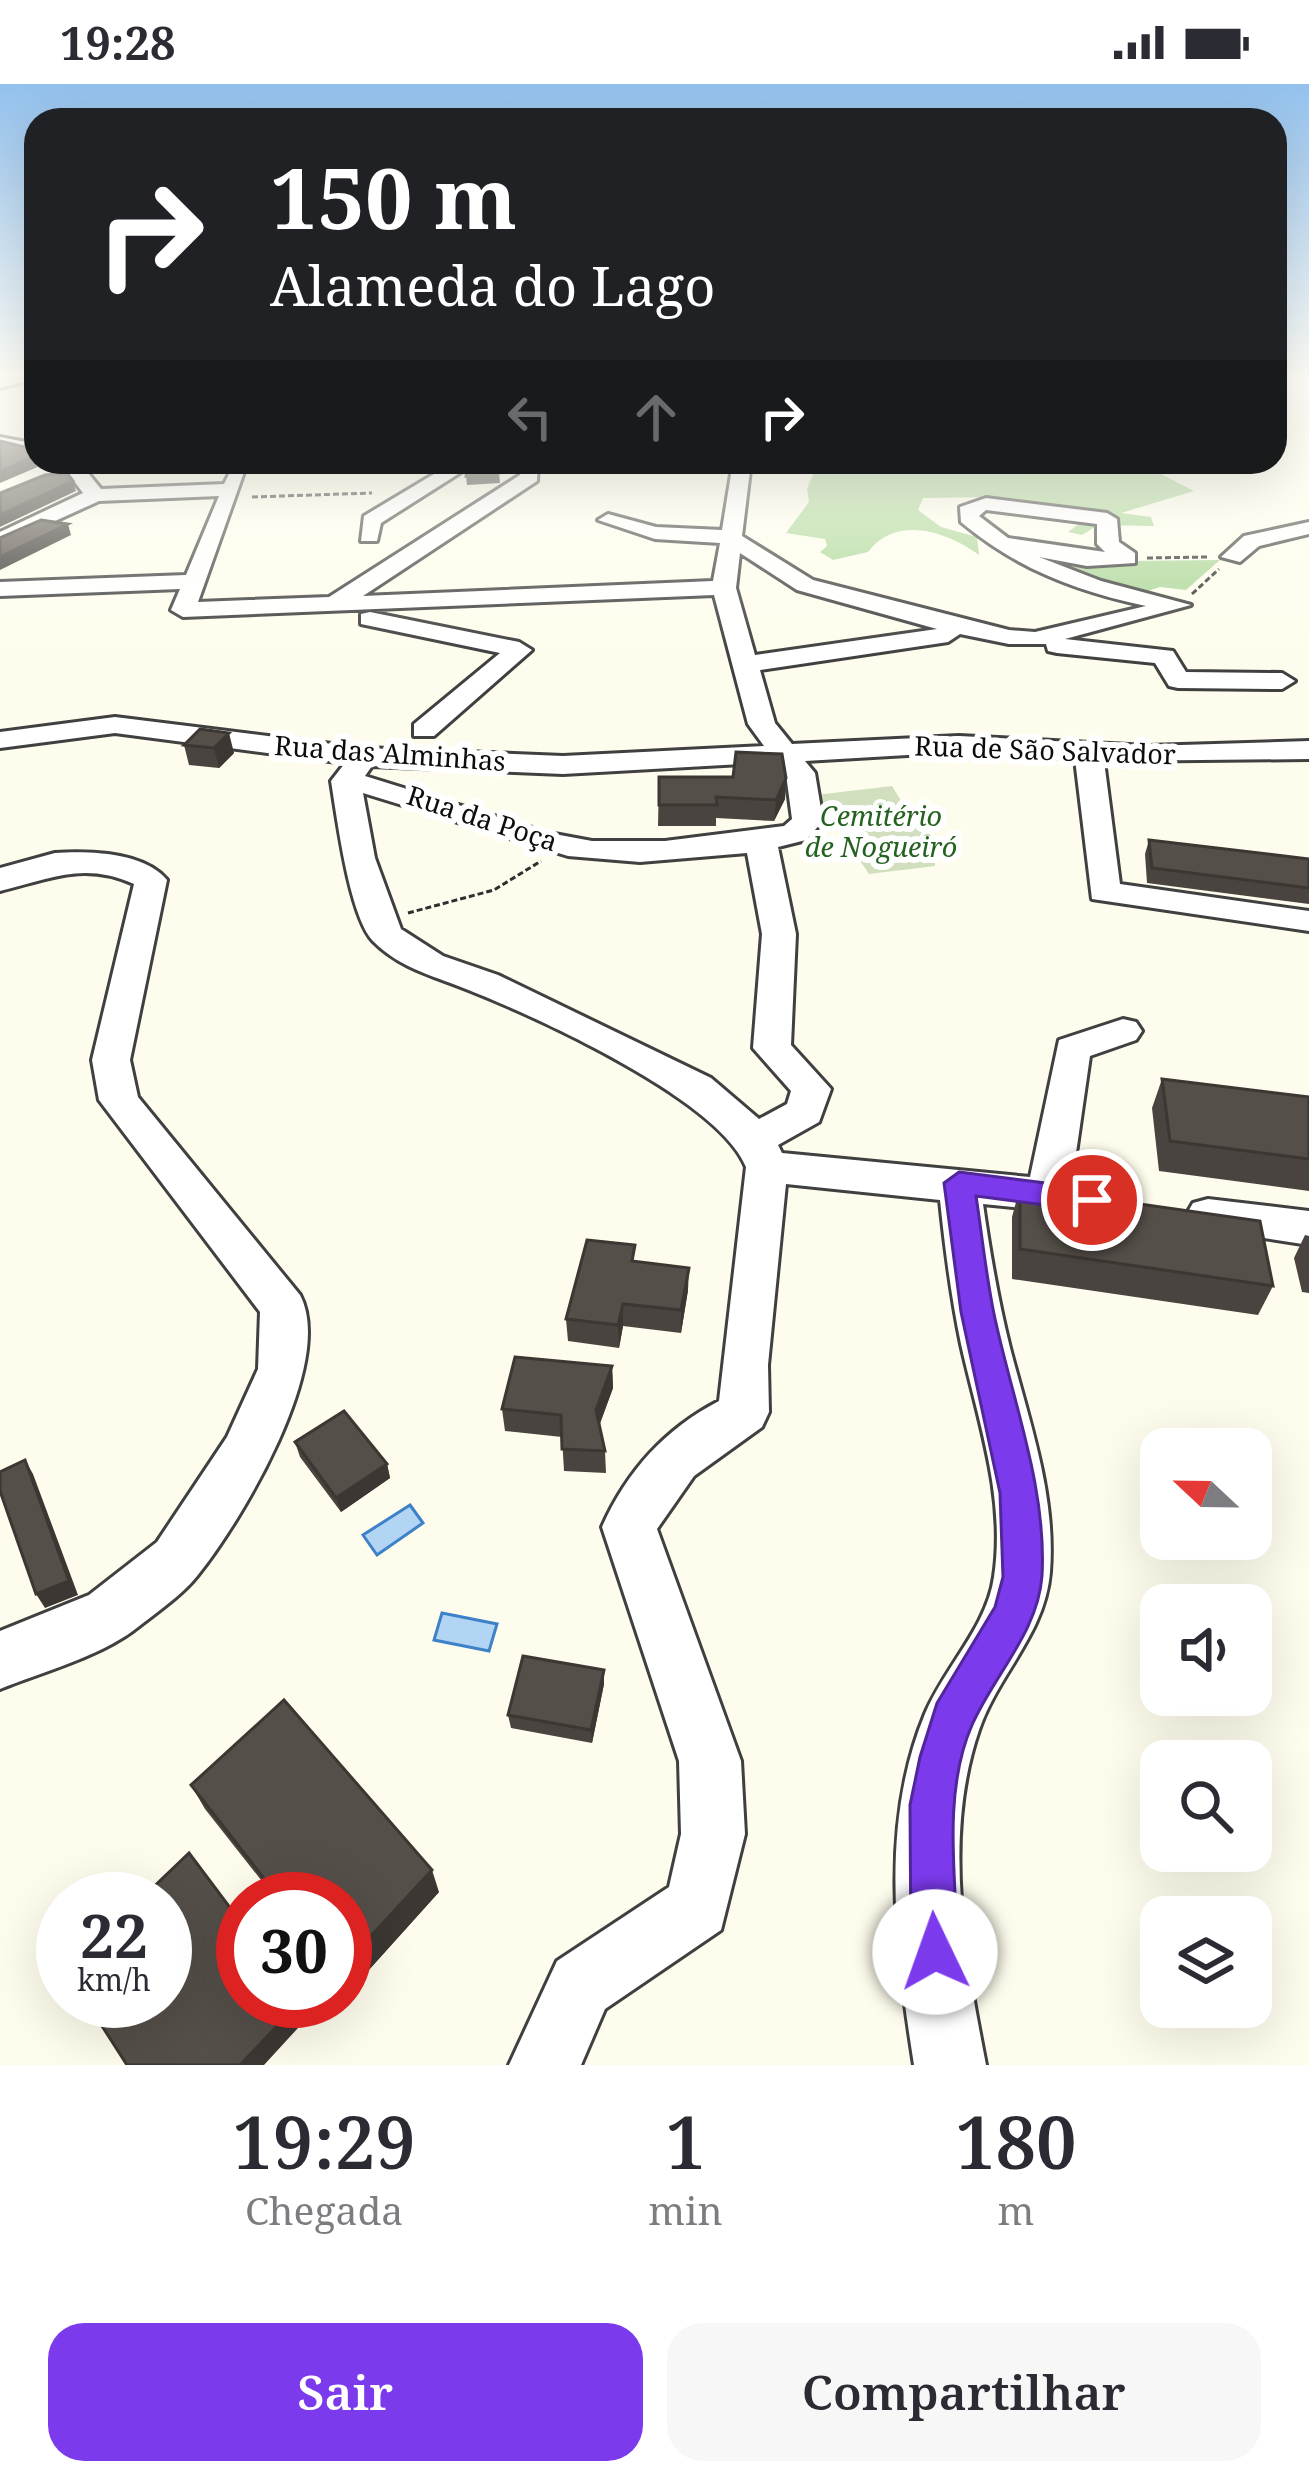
<!DOCTYPE html>
<html lang="pt">
<head>
<meta charset="utf-8">
<style>
  :root { --surface:#fff; --page:#f7f7f7; --text:#2b2b33; --muted:#7c7c81; --accent:#7c3aed }
  body { margin:0; font-family:"Noto Serif",serif; background:var(--page); color:var(--text); height:100vh; display:flex; flex-direction:column; font-size:45px; white-space:nowrap }
  * { box-sizing:border-box; margin:0 }
  p { font-size:39px; color:var(--muted) }
  .icon { flex:none; width:66px; height:66px; fill:none; stroke:currentColor; stroke-width:2; stroke-linecap:round; stroke-linejoin:round }
  .map { position:relative; height:1981px; overflow:hidden }
  .details { display:flex; flex-direction:column; background:var(--surface); flex:1 }
  .details>* { flex:none }
  .top-card { position:absolute; left:24px; top:24px; width:1263px; height:366px; border-radius:36px; box-shadow:0 12px 48px #0002; background:#202124; color:#fff; overflow:hidden }
  .needle { width:78px; rotate:292deg }
  .fabs { position:absolute; left:1140px; top:1344px; display:grid; gap:24px }
  .fabs a { display:grid; place-items:center; width:132px; height:132px; border-radius:24px; background:var(--surface); box-shadow:0 12px 48px #0002; font-size:60px }
  .speed { position:absolute; left:36px; top:1788px; display:flex; gap:24px; font-size:60px; font-weight:700; text-align:center }
  .speed>* { display:grid; place-content:center; width:156px; height:156px; border-radius:50%; background:var(--surface); box-shadow:0 12px 48px #0002; line-height:1 }
  .speed small { font-size:30px; font-weight:400 }
  .speed .limit { border:18px solid #d22; background:#fff; color:#111 }
  .pin { position:absolute; display:grid; place-items:center; width:102px; height:102px; color:#fff; margin:-51px; border:6px solid #fff; border-radius:50%; box-shadow:0 3px 12px #0007 }
  .me { position:absolute; width:132px; margin:-66px; rotate:357deg; stroke-linejoin:round; filter:drop-shadow(0 0 9px #0008) }
  .turn { display:flex; align-items:center; gap:42px; height:252px; padding:0 48px; font-size:54px }
  .turn .icon { width:156px; height:156px; stroke-width:2.5 }
  .turn b { display:block; font-size:84px; line-height:102px }
  .lanes { display:flex; align-items:center; height:114px; padding:0 48px; background:#0003; justify-content:center; gap:60px; direction:ltr }
  .lanes .off { opacity:.35 }
  .eta { display:flex; justify-content:space-evenly; align-items:center; height:204px; text-align:center }
  .eta b { font-size:72px; font-weight:600; line-height:84px }
  .primary-button { display:flex; gap:24px; margin-top:auto; padding:24px 48px }
  .primary-button a { flex:1; height:138px; border-radius:36px; background:var(--accent); color:#fff; font-size:48px; font-weight:600; line-height:138px; text-align:center }
  .primary-button a+a { background:var(--page); color:var(--text) }
  .status { display:flex; justify-content:space-between; align-items:center; height:84px; padding:0 60px; background:var(--surface); direction:ltr }
  .status svg { height:33px; fill:currentColor }
  .map>svg:first-child { display:block }
  .forest { fill:#add798 }
  .cemetery { fill:#d1dfbf }
  .water { fill:#b3d5f4; stroke:#3d81c8; stroke-width:3 }
  .lines { fill:none; stroke-linecap:round; stroke-linejoin:round }
  .minor-casing { stroke:#404040; stroke-width:6 }
  .major-casing { stroke:#1e1e1e; stroke-width:6 }
  .path { stroke:#2f2f2f; stroke-width:3; stroke-dasharray:6 3; stroke-linecap:butt }
  .minor { fill:#fff; fill-rule:evenodd }
  .major { fill:#f4e168; fill-rule:evenodd }
  .wall { fill:#49443f }
  .shaded-wall { fill:#3c3733 }
  .building { fill:#554f49; stroke:#3c3733; stroke-width:3 }
  .route { fill:#7c3aed; stroke:#51269a; stroke-width:3 }
  .labels { text-anchor:middle; stroke-width:12; stroke-linejoin:round; paint-order:stroke }
  .far-street-label { font-size:27px; fill:#0d0d0d; stroke:#fff }
  .far-park-label { font-size:27px; font-style:italic; fill:#26621f; stroke:#fff }
</style>
</head>
<body>
<div class="status"><b>19:28</b><svg viewBox="0 0 49 12"><path d="M0 12V9h3v3zM5 12V6h3v6zM10 12V3h3v9zM15 12V0h3v12zM26 1h20v11H26zM47 4h2v5h-2z"/></svg></div>
<div class="map">
<svg width="1309" height="1981" viewBox="0 0 1309 1981">
  <rect width="100%" height="100%" fill="#fefded"/>
  <path class="forest" d="M818,378H960L1019,385L1036,378H1106L1107,386L1114,378H1138L1194,407L1121,429L1151,433L1154,442L1098,441L1082,451L1068,448L1095,428L1003,413L923,414L918,426L941,443L977,453L979,471C946,447 896,431 868,468L833,476L820,468L827,462L825,455L786,449L809,418L807,405Z
    M1029,468L1125,477L1220,476L1186,506L1160,503L1142,509L1039,481Z"/>
  <path class="cemetery" d="M892,702L917,742L932,741L935,782L869,790L816,711Z"/>
  <path class="water" d="M410,1421L423,1439L377,1471L363,1451Z
    M442,1529L497,1540L489,1567L434,1556Z"/>
  <g class="lines">
    <g class="minor-casing">
      <path id="minor" d="M0,353L36,360V372L0,363Z
        M60,378H79L101,405L224,400L230,388H244L198,518L329,513L520,391V378H538L537,397L363,512L713,497L720,459L655,455L598,436L608,430L656,443L722,446L733,378H751L742,452L813,496L1009,546L1035,548L1146,522C1075,507 1016,484 961,438L960,423L986,414L1107,429L1117,435L1119,458L1135,469V479L1087,482L1039,473L1101,497L1191,521L1065,555L1173,567L1186,588L1282,589L1295,597L1282,605L1178,604L1169,602L1155,579L1057,569L1048,567L1046,560H1009L960,550L948,558L760,586L775,639L792,660L959,652L1148,662L1309,657V675L1104,677L1120,800L1309,827V847L1092,815L1075,675L959,668L805,677L815,689L823,737L806,756L778,763L796,850L791,961L831,1005L819,1038L778,1061L782,1069L1030,1093L1059,956L1123,935L1136,938L1142,947L1136,956L1090,972L1072,1097L1087,1102L1094,1113L1087,1124L1072,1129L983,1120C990,1169 998,1216 1010,1264C1029,1337 1056,1411 1050,1488C1045,1550 998,1590 979,1646C942,1753 965,1873 986,1981H914C896,1866 879,1741 925,1630C944,1584 987,1543 994,1493C1006,1414 978,1336 961,1260C951,1212 945,1164 940,1116L786,1100L768,1281L769,1328L762,1343L694,1392L657,1445L741,1677L745,1750L721,1846L605,1925L581,1981H509L557,1877L669,1803L681,1750L679,1677L602,1443C627,1387 665,1345 719,1317L746,1083C719,1016 541,935 471,907C438,893 400,885 373,857C349,831 337,733 331,697L345,679L115,649L0,664V648L115,633L364,664L563,672L764,662L748,640L714,511L183,533L171,526L180,505L0,512V498L186,491L219,412L99,417L0,462V448L83,409ZM986,426L1097,440V460L1105,468L1008,454L979,432ZM740,469L797,506L937,545L755,571L736,504ZM777,678L786,690L792,735L784,742L665,757H592L549,749L365,692L372,682L563,690ZM363,709L568,772L640,778L747,769L762,850L753,964L791,1007L787,1020L759,1035L711,994L498,891L443,872L401,845L375,774Z
        M454,378H477L381,439L377,457H361L364,432Z
        M1309,438V450L1259,462L1240,478L1221,473L1244,452Z
        M370,528L519,558L532,566L434,652H414V640L500,569L361,540V530Z
        M55,769C89,767 144,768 167,796L130,976L138,1013L300,1211C336,1279 241,1438 197,1492C181,1512 154,1530 134,1546C98,1573 42,1588 0,1605V1547L89,1511L157,1458L227,1353L258,1285L260,1228L99,1016L92,976L134,800C84,777 49,795 0,807V784Z
        M1208,1115L1309,1127V1161L1193,1143L1186,1131L1193,1119Z"/>
    </g>
    <g class="major-casing">
      <path id="major" d="M0,293H36V295L0,304Z"/>
    </g>
    <path class="path" d="M252,413L372,409
      M1147,474L1208,473
      M1192,510L1219,485
      M408,829L494,806L541,777"/>
    <use href="#minor" class="minor"/>
    <use href="#major" class="major"/>
  </g>
  <path class="wall" d="M200,645L234,669L219,684L189,681L184,661Z
    M659,693L786,694L785,715L774,737L716,734V742H658Z
    M1149,756L1309,775V820L1147,799L1145,770Z
    M1162,995L1309,1013V1107L1159,1087L1152,1024Z
    M1020,1103L1273,1202L1258,1231L1012,1195V1133Z
    M1305,1151L1309,1152V1209L1302,1208L1294,1174Z
    M636,1178L688,1206L681,1249L623,1242L619,1264L568,1257L566,1235Z
    M612,1282L613,1304L599,1341L605,1367L606,1389L564,1387L562,1353L505,1347L502,1325Z
    M295,1358L387,1380L390,1394L341,1428L300,1373Z
    M604,1600L592,1659L511,1644L508,1631Z
    M191,1701L439,1808L349,1908L345,1903V1815H276L205,1725Z"/>
  <path class="shaded-wall" d="M36,372V378L47,379L0,399V387Z
    M503,378H507V385L499,389L500,399L467,401L466,392Z
    M73,397L76,407L0,443V431Z
    M68,440L71,451L0,486V473Z
    M229,649L234,669L219,684L214,664Z
    M786,694L785,715L774,737L776,716Z
    M689,1184L688,1206L681,1249V1226Z
    M623,1220V1242L619,1264L618,1241Z
    M612,1282L613,1304L597,1348L596,1326Z
    M25,1376L33,1390L78,1511L45,1524L36,1510Z
    M387,1380L390,1394L341,1428L336,1414Z
    M604,1586V1600L592,1659L591,1646Z
    M432,1786L439,1808L349,1908L345,1901V1880Z
    M300,1918L309,1932L264,1981H240Z"/>
  <path class="building" d="M0,357L36,366V372L0,387Z
    M469,378H503L498,380L499,389L466,392Z
    M67,389L73,397L0,431V409L45,391Z
    M41,436L68,440L0,473V454Z
    M200,645L229,649L214,664L184,661Z
    M736,668L782,670L786,694L776,716L716,713L717,721H659V693H733Z
    M1149,756L1309,775V804L1152,784Z
    M1162,995L1309,1013V1075L1170,1057Z
    M1020,1103L1260,1137L1273,1202L1020,1165Z
    M587,1156L635,1161L632,1177L689,1184L681,1226L623,1220L618,1241L566,1235Z
    M515,1273L612,1282L596,1326L605,1367L562,1365L561,1331L502,1325Z
    M344,1327L387,1380L336,1414L295,1358Z
    M25,1376L69,1497L36,1510L0,1407V1388Z
    M523,1572L604,1586L591,1646L508,1631Z
    M284,1616L432,1786L345,1880V1815H280L191,1701Z
    M189,1769L243,1841V1917L300,1918L240,1981H127L86,1917H165V1815H141Z"/>
  <linearGradient id="sky" x2="0" y2="1"><stop stop-color="#93c1ed"/><stop offset="0.51" stop-color="#fffef7"/><stop offset="1" stop-color="#fffef7" stop-opacity="0"/></linearGradient>
  <rect width="1309" height="571" fill="url(#sky)"/>
  <path class="route" d="M959,1088L1092,1105L1107,1116L1092,1127L976,1112C982,1151 986,1191 994,1230C1012,1316 1047,1403 1042,1492C1038,1548 994,1591 972,1641C942,1709 956,1796 958,1868L952,1885L935,1892L918,1885L911,1868L910,1721L920,1673L937,1619L995,1523L1003,1493L1000,1409L961,1228L944,1099Z"/>
  <g class="labels">
    <g class="far-street-label">
      <text transform="translate(1045 667) rotate(2)" y="9">Rua de São Salvador</text>
      <text transform="translate(390 670) rotate(4)" y="9">Rua das Alminhas</text>
      <text transform="translate(482 735) rotate(18)" y="9">Rua da Poça</text>
    </g>
    <g class="far-park-label">
      <text x="881" y="742">Cemitério<tspan x="881" dy="31">de Nogueiró</tspan></text>
    </g>
  </g>
</svg>
<div class="fabs">
<a><svg class="needle" viewBox="-14 -14 28 28"><path d="M0-13l5 13h-10z" fill="#e53935"/><path d="M0 13l5-13h-10z" fill="#7c7c81"/></svg></a>
<a><svg class="icon" aria-label="sound" viewBox="0 0 24 24"><path d="M4 9h4l5-4v14l-5-4H4zM17 9q2 3 0 6"/></svg></a>
<a><svg class="icon" aria-label="search" viewBox="0 0 24 24"><circle cx="10" cy="10" r="6"/><path d="M15 15l6 6"/></svg></a>
<a><svg class="icon" aria-label="layers" viewBox="0 0 24 24"><path d="M12 4l9 5-9 5-9-5zM3 14l9 5 9-5"/></svg></a>
</div>
<div class="speed"><div>22<small>km/h</small></div><div class="limit">30</div></div>
<div class="pin" style="left:1092px;top:1116px;background:#d93025"><svg class="icon" aria-label="arrive" viewBox="0 0 24 24"><path d="M6 21V4h12l-3 4 3 4H6"/></svg></div>
<svg class="me" style="left:935px;top:1868px" viewBox="-20 -20 40 40"><circle r="19" fill="#fff"/><path d="M0-13L10 11 0 6-10 11z" fill="#7c3aed"/></svg>
<div class="top-card">
<div class="turn"><svg class="icon" aria-label="right" viewBox="0 0 24 24"><path d="M7 20v-9h11M14 6l5 5-5 5"/></svg><div><b>150 m</b>Alameda do Lago</div></div>
<div class="lanes"><svg class="icon off" aria-label="left" viewBox="0 0 24 24"><path d="M17 20v-9H6M10 6l-5 5 5 5"/></svg><svg class="icon off" aria-label="ahead" viewBox="0 0 24 24"><path d="M12 20V5M6 11l6-6 6 6"/></svg><svg class="icon" aria-label="right" viewBox="0 0 24 24"><path d="M7 20v-9h11M14 6l5 5-5 5"/></svg></div>
</div>
</div>
<section class="details">
<div class="eta">
<div><b>19:29</b><p>Chegada</p></div>
<div><b>1</b><p>min</p></div>
<div><b>180</b><p>m</p></div>
</div>
<div class="primary-button"><a>Sair</a><a>Compartilhar</a></div>
</section>
</body>
</html>
